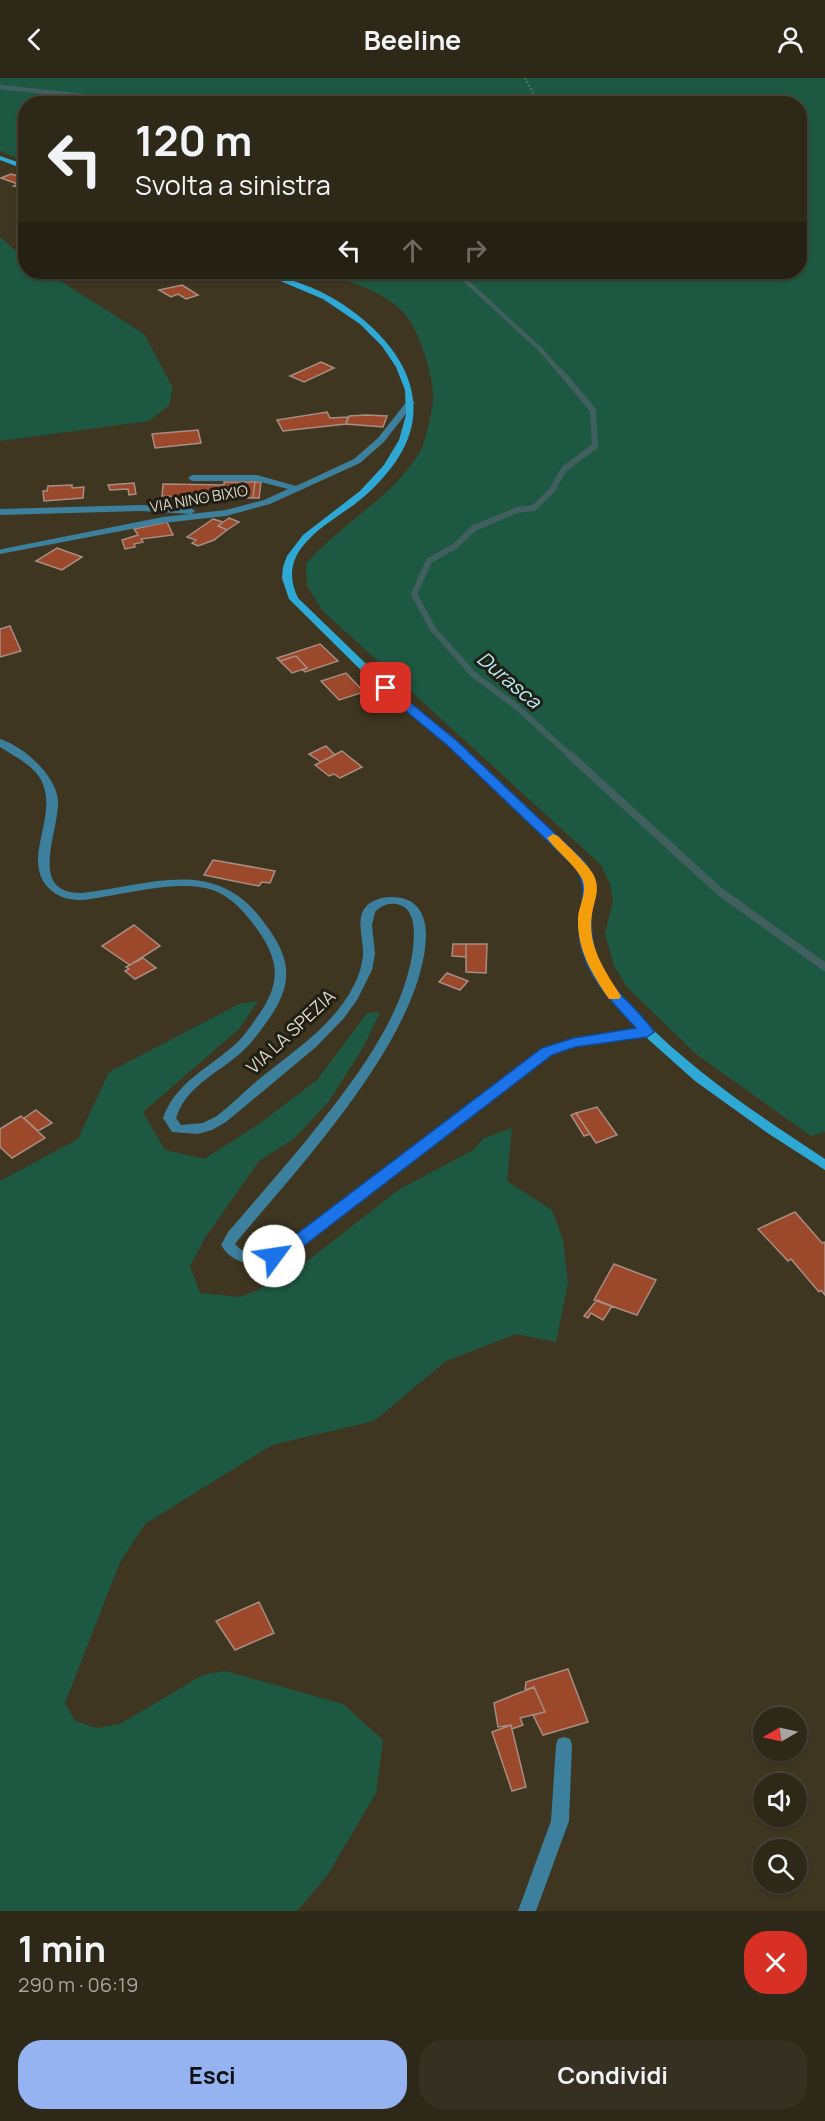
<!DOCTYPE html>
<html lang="it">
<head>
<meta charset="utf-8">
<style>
  :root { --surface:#2e2819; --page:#363022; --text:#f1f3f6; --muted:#a7a6a2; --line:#494438; --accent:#95b2f1 }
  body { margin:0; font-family:Manrope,sans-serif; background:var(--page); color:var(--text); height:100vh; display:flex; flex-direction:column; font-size:22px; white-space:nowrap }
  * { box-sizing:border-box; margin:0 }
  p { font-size:20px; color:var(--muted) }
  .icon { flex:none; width:33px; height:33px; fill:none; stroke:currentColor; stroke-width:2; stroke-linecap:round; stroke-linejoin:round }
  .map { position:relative; height:1833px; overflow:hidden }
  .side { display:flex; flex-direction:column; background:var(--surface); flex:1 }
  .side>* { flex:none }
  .guide { position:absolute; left:18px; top:18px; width:789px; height:183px; border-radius:24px; box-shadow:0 2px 4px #0004,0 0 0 2px var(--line); background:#2e2819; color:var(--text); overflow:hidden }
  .needle { width:39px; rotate:261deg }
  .buttons { position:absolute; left:753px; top:1629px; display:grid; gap:12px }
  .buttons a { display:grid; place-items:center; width:54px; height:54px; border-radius:50%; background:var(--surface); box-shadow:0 2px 4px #0004,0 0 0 2px var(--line); font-size:30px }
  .pin { position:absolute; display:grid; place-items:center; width:51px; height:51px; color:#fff; margin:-26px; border-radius:12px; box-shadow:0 3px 9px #0006 }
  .me { position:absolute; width:66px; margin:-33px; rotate:59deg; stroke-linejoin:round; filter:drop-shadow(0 0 4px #0008) }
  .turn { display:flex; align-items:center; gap:21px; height:126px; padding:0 18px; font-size:27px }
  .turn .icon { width:78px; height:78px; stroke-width:2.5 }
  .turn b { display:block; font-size:42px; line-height:51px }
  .lanes { display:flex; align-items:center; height:57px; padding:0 18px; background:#0003; justify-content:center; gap:30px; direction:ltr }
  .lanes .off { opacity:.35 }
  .round { display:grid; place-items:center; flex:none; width:63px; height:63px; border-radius:24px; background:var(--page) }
  .summary { display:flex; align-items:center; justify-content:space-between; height:102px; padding:0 18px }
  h1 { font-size:36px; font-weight:700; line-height:45px }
  .primary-button { display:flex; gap:12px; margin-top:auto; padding:12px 18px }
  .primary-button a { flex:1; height:69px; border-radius:24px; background:var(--accent); color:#111; font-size:24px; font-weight:700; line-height:69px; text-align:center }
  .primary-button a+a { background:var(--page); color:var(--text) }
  header { display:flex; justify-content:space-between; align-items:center; height:78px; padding:0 18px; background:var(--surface); font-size:27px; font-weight:700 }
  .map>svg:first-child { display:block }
  .green { fill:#1d5942 }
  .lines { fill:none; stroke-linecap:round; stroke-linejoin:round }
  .stream-far2 { stroke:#425f5f; stroke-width:4.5 }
  .stream-far1 { stroke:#425f5f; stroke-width:6 }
  .stream { stroke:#425f5f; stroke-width:8 }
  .building { fill:#9c482b; stroke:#a88d84; stroke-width:1.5 }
  .path { stroke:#817b69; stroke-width:2; stroke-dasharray:1 3; stroke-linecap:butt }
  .minor { fill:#3d809d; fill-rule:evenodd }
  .tertiary { fill:#3d809d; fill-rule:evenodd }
  .secondary { fill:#2ea9d6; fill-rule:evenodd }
  .route { fill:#1a73e8; stroke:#114b97; stroke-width:1.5 }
  .slow { fill:#f59e0b }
  .labels { text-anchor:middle; stroke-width:6; stroke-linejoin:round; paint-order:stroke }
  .far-street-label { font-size:15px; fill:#dcd8cb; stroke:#211e14 }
  .street-label { font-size:18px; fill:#dcd8cb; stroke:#211e14 }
  .water-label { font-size:20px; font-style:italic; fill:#b4edf8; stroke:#211e14 }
</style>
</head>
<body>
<header><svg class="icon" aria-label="back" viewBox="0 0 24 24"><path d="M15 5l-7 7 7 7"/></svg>Beeline<svg class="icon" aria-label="person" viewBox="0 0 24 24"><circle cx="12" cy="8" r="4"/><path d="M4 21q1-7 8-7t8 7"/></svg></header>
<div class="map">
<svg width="825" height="1833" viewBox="0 0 825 1833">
  <rect width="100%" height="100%" fill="#3e3621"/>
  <path class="green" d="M0,0H825V1054L811,1058L696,976L627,909L614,888L605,855L613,823L610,806L601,787L323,533L307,508L306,486C340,446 392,420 420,374C425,366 433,331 433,321C434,298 418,247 401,232C378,210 344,201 314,194H800V26H26L25,83L0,73Z
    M0,159L25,181L26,194H46L144,256L173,310L169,327L149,343L0,363Z
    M258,923L239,951L143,1034L165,1072L204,1081L259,1046L317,1002L367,935L380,934L364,968L329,1023L296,1059L259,1083L205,1160L190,1188L200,1215L240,1219L259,1212L306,1184L398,1112L473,1072L484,1060L512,1050L507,1103L552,1132L563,1162L568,1205L556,1264L516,1256L446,1283L374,1343L272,1367L145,1446L120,1484L65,1625L75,1643L97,1650L120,1646L203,1597L225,1593L343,1626L383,1662L376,1715L327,1798L297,1833H0V1103L78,1061L109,994L239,926Z"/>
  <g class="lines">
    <path class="stream-far2" d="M0,9L110,21L128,26
      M456,194L541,272L561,295"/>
    <path class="stream-far1" d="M560,293L593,332L595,368L564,391L552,412L534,430L517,432L474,450L455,468L429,483L414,516L433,551L473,596L517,629L572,679"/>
    <path class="stream" d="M570,677L719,813L825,889"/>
  </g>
  <path class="building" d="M11,96L26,100V109L14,108L18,106L1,100Z
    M182,207L198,217L186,221L178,216L171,219L159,212Z
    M321,284L334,290L304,304L290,298Z
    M327,334L330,340L348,339L346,346L283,353L277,342Z
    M366,337L387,338L383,349L346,346L349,338Z
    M198,352L201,365L155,370L152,356Z
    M224,404H255L253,420L162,418L163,406L224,407Z
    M255,404H261L259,420H253Z
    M134,405L136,416L129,417L128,411L110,412L108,407Z
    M72,407V410L84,409L83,420L44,423L43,413H47L48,408Z
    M229,440L239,444L227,452L218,448Z
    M213,441L223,444L218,448L227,452L214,462L198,468L192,465L196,462L187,459Z
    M167,444L173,457L141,461L143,464L134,466L135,469L125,471L122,462L138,457L134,451Z
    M57,470L82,479L62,492L36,483Z
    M10,548L21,573L0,579V551Z
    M320,566L338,583L305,594L303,592L307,590L296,578L280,583L277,580Z
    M296,578L307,590L292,595L280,583Z
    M346,595L364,614L339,622L321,603Z
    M326,668L335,677L321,684L309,676Z
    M342,673L362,689L340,700L334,696L329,698L315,687Z
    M213,782L275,793L270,805L262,804L259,808L204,797Z
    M134,847L160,868L130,887L102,868Z
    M453,866H466V879L452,878Z
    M466,866H487L486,895L466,894Z
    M143,880L156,890L135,901L125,893L129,891L126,889Z
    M447,895L468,903L460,912L439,904Z
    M597,1029L617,1057L596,1065L576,1035Z
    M36,1032L52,1045L38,1053L24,1040Z
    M576,1035L590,1056L584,1058L571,1037Z
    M21,1038L45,1060L12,1080L0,1069V1051Z
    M795,1134L822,1165L825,1164V1217L821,1212L819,1214L791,1181L788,1183L758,1151Z
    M614,1186L656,1202L637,1237L594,1222Z
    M597,1222L612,1228L603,1242L591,1235L588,1240L584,1238Z
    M259,1524L274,1555L235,1572L216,1543Z
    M568,1591L588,1644L543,1657L533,1637L545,1634L534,1609L525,1612L526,1604Z
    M534,1609L545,1634L520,1640L523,1647L512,1651L511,1647L498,1649L494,1625Z
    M511,1647L526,1709L512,1713L492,1654Z"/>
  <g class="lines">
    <path class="path" d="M525,0L539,26"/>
    <path class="minor" d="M408,322L415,324L384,364L360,385L270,426L226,438L163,445L0,476V472L2,471L163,439L226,432L264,422L288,411L257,403H192L188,400L192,397H257L296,408L354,381L378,360Z
      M141,427L191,430L195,433L191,436L141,433L0,437V431Z
      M564,1659L570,1661L572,1667L569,1743L536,1833H518L551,1743L556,1667L558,1661Z"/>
    <path class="tertiary" d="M0,661C23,668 55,696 58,722C60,752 26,816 82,815C150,808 214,777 263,843C293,882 294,906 266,945C256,959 246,972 232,982C210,999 185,1012 176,1040L181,1047L203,1045L217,1038C231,1027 244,1014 258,1002C292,974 334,948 354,907C359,898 362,887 363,877C364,860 353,837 370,825C381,818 394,818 405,821C421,826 426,842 426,857C424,956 300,1088 238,1162L235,1166C247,1181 267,1175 282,1168L543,970L574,961L647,950L653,954L647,958L574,969L551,976L292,1176C268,1186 237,1194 221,1167L228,1154C254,1124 280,1094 305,1064C350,1008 412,932 414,857C414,846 412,831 400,827C390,824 382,827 375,834L372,847L375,876L372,892L357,922L344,940L316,969L226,1044L212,1052L198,1056L172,1054L163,1040C175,1006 205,992 231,970C241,962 248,952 255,942C280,908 282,886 257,851C246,836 232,819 213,812C178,800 119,818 82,822C71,822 60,820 52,813C18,785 59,740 42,704C35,688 14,678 0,669Z"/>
    <path class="secondary" d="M0,78L26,87V92L0,82Z
      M259,194H268C291,202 315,209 336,222C397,260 443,323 391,390C381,403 368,416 355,426C337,439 316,451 302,469C290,485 289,501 298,520L390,609L456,664L583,783C602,812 591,815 590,844C590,859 594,875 600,889C610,909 627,926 643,942C697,996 761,1039 825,1081V1092L769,1056L695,1003L649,962L607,918L592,897L582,871L579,843L584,811L582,800L575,789L448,668L382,613L289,521L282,500L283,489L287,478L303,457L360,413L384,387L399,362L406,337L405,312L396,289L382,268L360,246L323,221Z"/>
  </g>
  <path class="route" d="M382,608H390L457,663L584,783C604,812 593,810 591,839C591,855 594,874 601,889C613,915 639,930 654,954L647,959L575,969L552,977L293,1176L274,1184L266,1178L268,1174L282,1167L542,970L574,960L636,950C613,925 587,900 580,865C575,838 592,813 575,789L448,668L382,613Z"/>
  <path class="slow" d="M553,756L558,758C567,768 590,787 595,800C600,813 594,823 592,836C587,868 605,893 621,918L619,921H609C592,896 577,872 578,840C579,826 589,812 581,799C573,785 557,774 547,760Z"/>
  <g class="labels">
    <g class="far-street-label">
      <text transform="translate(199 421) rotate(-10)" y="5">VIA NINO BIXIO</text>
    </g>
    <g class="street-label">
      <text transform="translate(291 954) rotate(-43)" y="6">VIA LA SPEZIA</text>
    </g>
    <g class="water-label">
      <text transform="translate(509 602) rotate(40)" y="7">Durasca</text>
    </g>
  </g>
</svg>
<div class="buttons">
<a><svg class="needle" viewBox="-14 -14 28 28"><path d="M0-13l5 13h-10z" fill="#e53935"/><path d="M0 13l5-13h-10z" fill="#a7a6a2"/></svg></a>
<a><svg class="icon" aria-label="sound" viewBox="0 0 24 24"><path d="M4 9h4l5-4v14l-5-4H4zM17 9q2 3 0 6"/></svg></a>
<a><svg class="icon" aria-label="search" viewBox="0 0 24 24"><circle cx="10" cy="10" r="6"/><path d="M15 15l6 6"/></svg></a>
</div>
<div class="pin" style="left:386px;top:610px;background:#d93025"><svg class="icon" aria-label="arrive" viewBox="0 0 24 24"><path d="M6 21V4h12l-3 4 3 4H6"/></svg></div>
<svg class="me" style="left:274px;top:1178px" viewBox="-20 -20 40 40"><circle r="19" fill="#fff"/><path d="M0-13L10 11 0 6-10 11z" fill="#1a73e8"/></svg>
<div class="guide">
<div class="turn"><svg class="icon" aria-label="left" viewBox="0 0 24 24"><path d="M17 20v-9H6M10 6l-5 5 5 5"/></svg><div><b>120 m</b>Svolta a sinistra</div></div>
<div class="lanes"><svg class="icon" aria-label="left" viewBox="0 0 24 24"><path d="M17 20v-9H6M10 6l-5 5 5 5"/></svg><svg class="icon off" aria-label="ahead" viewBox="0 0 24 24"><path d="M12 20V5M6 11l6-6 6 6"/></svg><svg class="icon off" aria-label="right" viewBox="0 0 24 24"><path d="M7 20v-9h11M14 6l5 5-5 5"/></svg></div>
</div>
</div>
<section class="side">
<div class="summary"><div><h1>1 min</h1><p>290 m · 06:19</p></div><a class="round" style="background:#d93025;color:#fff"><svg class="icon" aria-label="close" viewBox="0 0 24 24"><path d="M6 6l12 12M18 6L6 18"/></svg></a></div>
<div class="primary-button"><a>Esci</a><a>Condividi</a></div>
</section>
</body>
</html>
